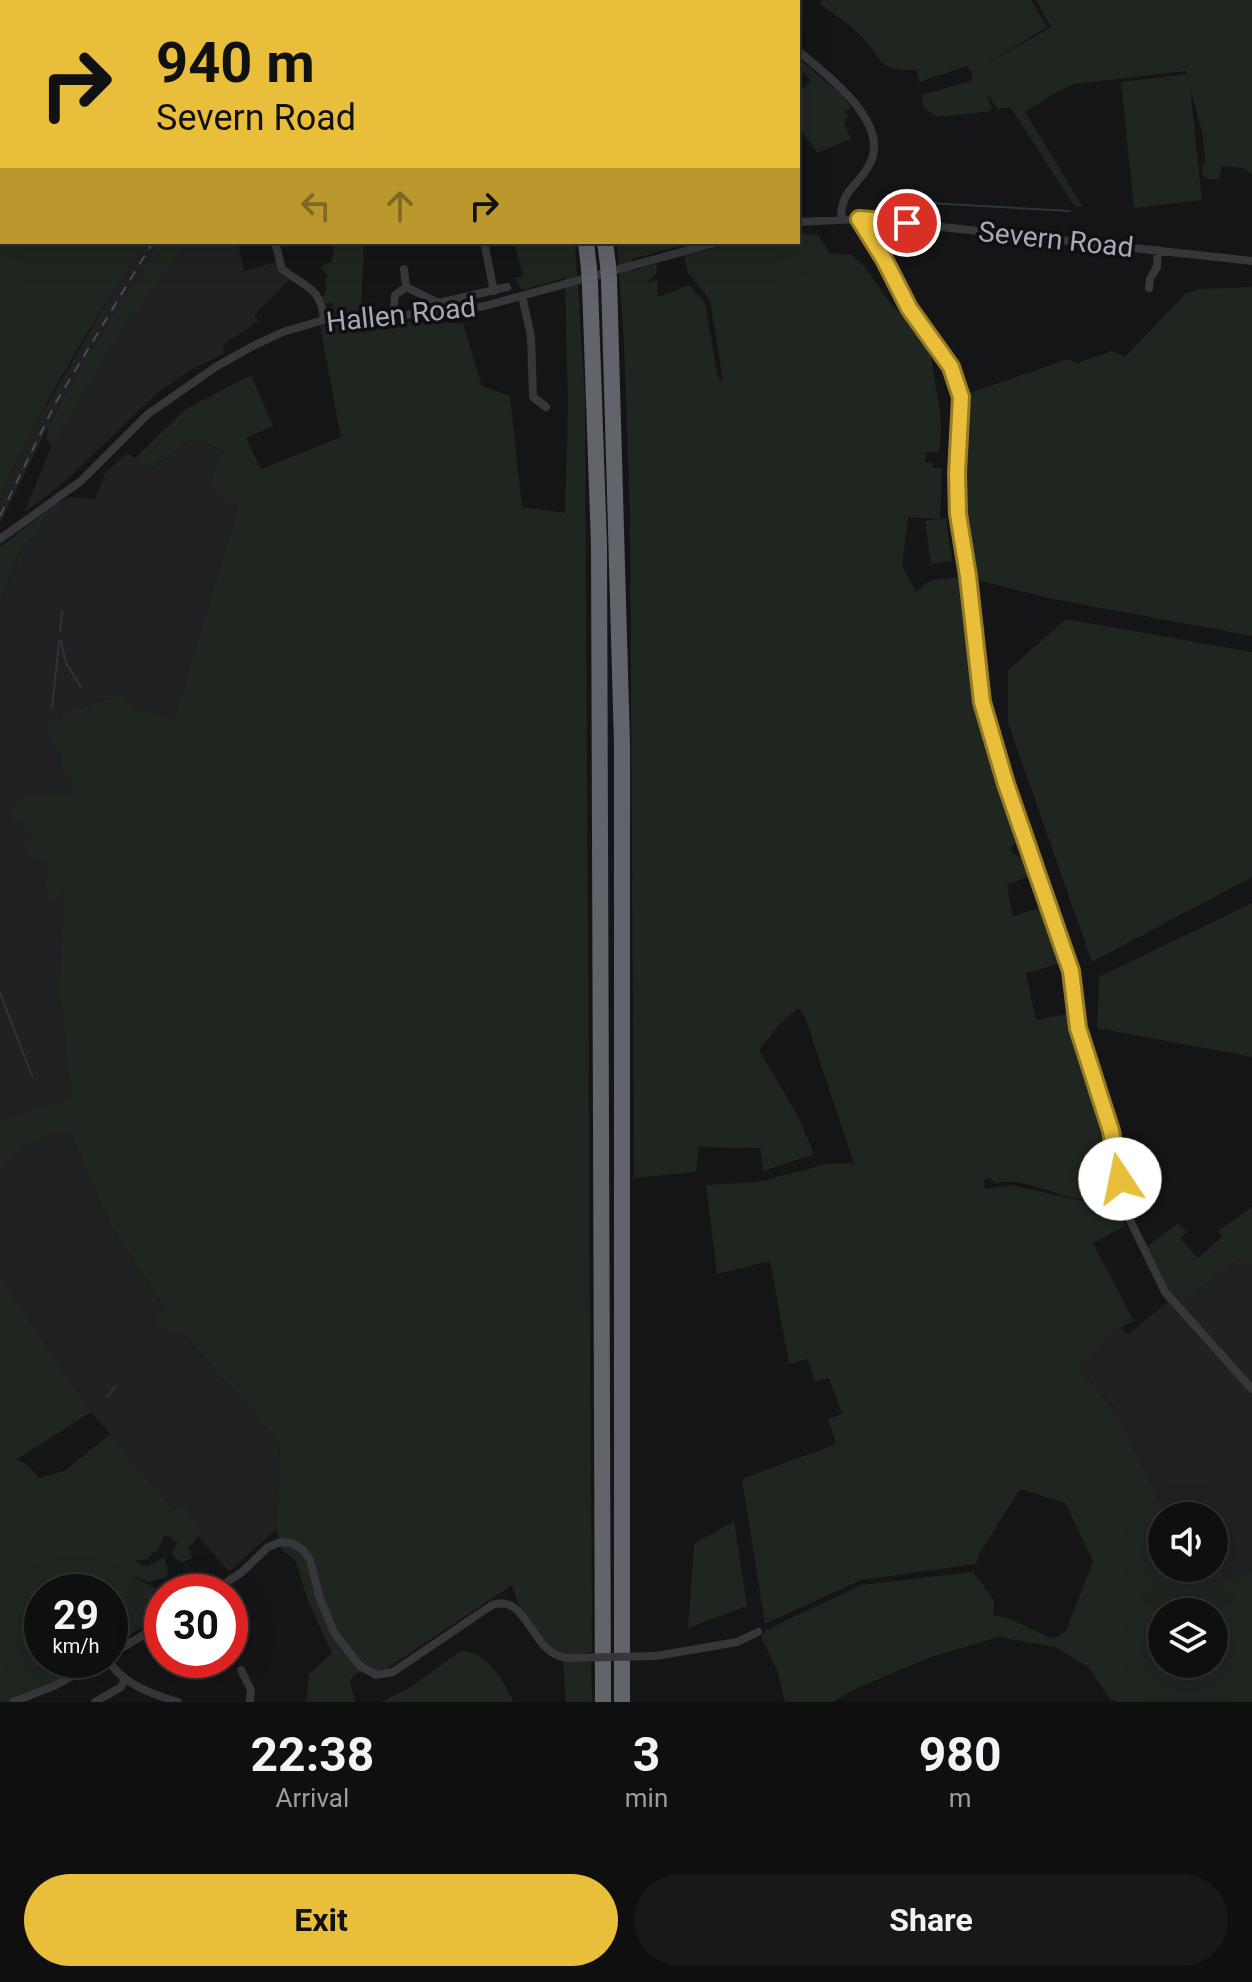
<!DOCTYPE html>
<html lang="en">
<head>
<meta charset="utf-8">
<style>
  :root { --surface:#100f10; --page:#191819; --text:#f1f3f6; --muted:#9c9c9f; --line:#302f30; --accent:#e9be3a }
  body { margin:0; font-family:Roboto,sans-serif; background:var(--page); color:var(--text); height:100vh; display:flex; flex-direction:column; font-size:30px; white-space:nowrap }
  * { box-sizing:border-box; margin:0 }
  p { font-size:26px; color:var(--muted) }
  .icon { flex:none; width:44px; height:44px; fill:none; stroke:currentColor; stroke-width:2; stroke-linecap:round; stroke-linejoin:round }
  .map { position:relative; height:1702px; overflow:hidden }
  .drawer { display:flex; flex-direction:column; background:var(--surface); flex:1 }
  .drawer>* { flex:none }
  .guide { position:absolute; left:0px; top:0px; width:800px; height:244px; box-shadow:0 8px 32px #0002,0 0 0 2px var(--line); background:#e9be3a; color:#111; overflow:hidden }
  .tools { position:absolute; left:1148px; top:1502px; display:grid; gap:16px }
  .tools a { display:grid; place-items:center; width:80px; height:80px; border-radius:50%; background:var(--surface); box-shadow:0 8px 32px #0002,0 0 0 2px var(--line); font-size:40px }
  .speed { position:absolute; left:24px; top:1574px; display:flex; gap:16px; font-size:40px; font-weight:700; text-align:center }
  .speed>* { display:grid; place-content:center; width:104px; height:104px; border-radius:50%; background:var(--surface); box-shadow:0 8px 32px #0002,0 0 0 2px var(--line); line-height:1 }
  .speed small { font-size:20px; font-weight:400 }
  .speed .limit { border:12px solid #d22; background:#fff; color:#111 }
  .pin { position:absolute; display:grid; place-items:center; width:68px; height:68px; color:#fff; margin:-34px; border:4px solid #fff; border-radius:50%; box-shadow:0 2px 8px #0007 }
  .me { position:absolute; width:88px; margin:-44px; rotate:349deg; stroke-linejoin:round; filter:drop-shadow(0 0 6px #0008) }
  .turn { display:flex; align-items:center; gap:28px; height:168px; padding:0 24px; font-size:36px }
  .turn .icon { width:104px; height:104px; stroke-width:2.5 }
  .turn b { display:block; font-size:56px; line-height:68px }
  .lanes { display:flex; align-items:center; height:76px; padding:0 24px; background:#0003; justify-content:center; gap:40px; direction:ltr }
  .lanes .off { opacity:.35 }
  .eta { display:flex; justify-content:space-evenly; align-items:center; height:136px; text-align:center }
  .eta b { font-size:48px; font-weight:700; line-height:56px }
  .button { display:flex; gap:16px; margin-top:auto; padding:16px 24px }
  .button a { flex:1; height:92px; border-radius:48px; background:var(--accent); color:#111; font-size:32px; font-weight:700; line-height:92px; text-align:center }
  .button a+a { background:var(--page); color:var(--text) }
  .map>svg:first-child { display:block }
  .built { fill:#212123 }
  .green { fill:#1f2620; fill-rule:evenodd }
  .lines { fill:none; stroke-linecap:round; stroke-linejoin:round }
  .stream { stroke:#2d343b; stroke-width:2 }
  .street { stroke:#36363b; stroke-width:8 }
  .highway { stroke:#62646c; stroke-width:16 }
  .rail { stroke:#4b4c52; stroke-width:2; stroke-dasharray:10 8; stroke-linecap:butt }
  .street-bridge { stroke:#36363b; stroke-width:8 }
  .highway-bridge { stroke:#62646c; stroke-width:16 }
  .route-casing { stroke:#977c26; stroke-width:20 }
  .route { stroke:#e9be3a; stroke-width:14 }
  .labels { text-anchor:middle; stroke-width:7; stroke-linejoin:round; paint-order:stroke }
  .street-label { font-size:28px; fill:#a7aab6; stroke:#100f11 }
</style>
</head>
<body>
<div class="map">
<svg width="1252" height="1702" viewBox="0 0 1252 1702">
  <rect width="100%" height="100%" fill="#151416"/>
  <path class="built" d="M145,242H159L84,362L48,427L0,524V498L30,434L116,286Z
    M187,242H238L244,271L276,262L282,275L290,279L254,316L259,321L223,345L224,354L194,368L157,393L62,484L24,513L57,432L81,397L83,388L131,313L139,308Z
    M193,438L224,452L238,507L173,723L146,711H136L121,696L89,704L57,719L62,754L60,763L73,786L67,835L59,990L71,1097L41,1108L70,1130L110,1224L176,1327L280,1444L276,1529L229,1572L91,1412L0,1276V602L22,548L69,497L95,499L105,473L127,453L152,469Z
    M1242,1256L1252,1265V1574L1206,1583L1199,1568H1214V1516H1167L1113,1407L1078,1368L1120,1328L1129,1334L1178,1293L1184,1300Z"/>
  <path class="green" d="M823,0H1031L1047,27L980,68L1051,27L1036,0H1252V175L1243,168L1222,166L1219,179H1208L1202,174V164L1205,163L1203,135L1190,88L1202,200L1134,208L1121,82L1188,74L1186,71L1074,84L1058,91L1025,112L1083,207H1075L1011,108H1001L999,110L986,93L992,108L989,110L993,111L937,117L923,106L922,95L971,81L973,74L967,66L919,82L917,70C876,71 884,60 860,35C848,23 832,13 819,3Z
    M798,58L840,93L851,107L845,112L849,116L844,123L851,139L817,153L798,125V93L811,80L798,68Z
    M0,224L2,242H145C91,324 39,409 0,498Z
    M798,233L818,235L830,253L852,255L865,267L891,304L929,345L941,418L940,448L938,452L925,453L926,463L932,462L933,468H942L940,519L946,518L952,561L931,564L925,521L938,519L908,517L902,565L916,592L931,580L958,577L962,582L978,717L996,783L1017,842L1011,848L1012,853L1022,858L1030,876L1007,885L1013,916L1043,907L1062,963L1026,973L1036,1020L1066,1014C1082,1076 1104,1132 1113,1196C1078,1213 1032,1174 995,1183L989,1177L984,1181L985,1189L1010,1185L1101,1205L1115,1201L1125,1226L1093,1243L1134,1321L1120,1328L1078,1368L1113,1408L1167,1516H1162V1568H1199L1206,1583L1252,1574V1702H1116L1111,1700L1088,1667L1055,1647L999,1637L931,1657L855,1689L833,1702H785L777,1670L761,1637L766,1630L861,1585L973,1572L994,1600L993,1615L1010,1619L1053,1639L1066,1631L1093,1561L1065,1503L1020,1489L979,1554L976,1564L861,1580L765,1624L742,1479L836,1444L828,1419L842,1414L829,1378L815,1382L807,1359L789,1364L770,1261L717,1274L706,1185L757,1182L827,1164L854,1163L805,1017L798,1008L780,1024L759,1050L798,1116L814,1154L763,1171L760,1148L699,1147L696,1172L634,1178L630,518L624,342L617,242H680L681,246L632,259V271L657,263L656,274L647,283L657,280L658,297L689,285L704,301L706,308L717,373L720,381H723L710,300L688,273L684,256L735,242H798ZM1162,1612H1214V1664H1162Z
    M159,242H187L139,309L131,313L52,445L46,440L48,427L84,362Z
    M336,242H364L361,311L329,314L327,310L333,306L332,302L326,304L323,298L327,287L325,280L328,275L320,267L331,262Z
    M514,242H575L585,398L592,1652C584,1653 573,1655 565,1654C542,1650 516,1606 512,1585L386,1669L357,1673L350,1680L355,1702H306L309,1674L332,1653L308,1601L296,1562L281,1548L276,1529L280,1444L182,1333L160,1328L155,1320L165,1309L110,1224L70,1131L56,1132L27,1144L0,1166V1122L71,1097L59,990L64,889L54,899L46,898L49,888L45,885L49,870L46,863L30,854L26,845L35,839L23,824L12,819L10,814C13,810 14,804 18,801C27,794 58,795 72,796L73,786L60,763L62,754L47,730C66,708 94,703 121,696L136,711H146L173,722L238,507L210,484L223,451L193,438L151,469L135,458L186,409L251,375L273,426L246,438L261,469L341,437L320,326L404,322L463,323L482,386L510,396L522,507L565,513L568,410L565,278L522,290L515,278L523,276Z
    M1252,287V636L1053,599L980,581C952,537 962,448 964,395L1068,359L1077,363L1112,351L1125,357L1185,294L1198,289Z
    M69,497L21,549L0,602V547L54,505Z
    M1066,619L1252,652V877L1092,962L1008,723V670Z
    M1252,903V1057L1097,1028L1099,977Z
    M1252,1207V1265L1241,1257L1184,1300L1178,1294L1174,1297L1164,1284L1145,1248L1178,1223L1187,1232L1180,1238L1198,1258L1222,1237L1218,1231Z
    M0,1276L91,1412L16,1460C26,1460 33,1471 39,1478L66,1470L110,1434L175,1510L179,1506L186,1508L189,1516L201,1532L192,1545L188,1546L192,1558L181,1563L172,1554L178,1541L174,1542L170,1536H164L158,1551L152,1553L148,1559L135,1561L147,1567L164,1557L168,1568L167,1577L149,1582L128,1574L163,1592L162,1615L110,1647V1592H42V1660H96L51,1684L6,1702H0Z
    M734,1521L747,1606L688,1628L694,1544Z
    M460,1651C489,1652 502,1679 514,1702H381L411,1687Z
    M563,1661L591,1662L592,1702H566Z"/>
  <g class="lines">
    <path class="stream" d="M911,202L1070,211
      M60,631L62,612
      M61,641L66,663L81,687
      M52,708L59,642
      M0,993L32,1076
      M107,1397L115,1387"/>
    <path class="street" d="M761,0L762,2
      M798,51C826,74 895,125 868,167C855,189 841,190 841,220
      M859,219L884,259L909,308L951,367L961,397L957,473L958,514L968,576L982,702L1006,784L1071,971L1078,1028L1111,1131L1128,1216L1165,1292L1252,1389
      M798,222L859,219L887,221L1252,261
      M275,242L282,269C304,287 321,286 324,320
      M484,242L494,291
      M404,269L406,287
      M1149,288L1150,279L1157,267L1158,250
      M522,296L531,336L533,397L546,407
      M393,316L395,295L406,287L439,303L507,287
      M0,539L81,481L148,414L217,366L253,346L283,332L324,320L450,312L485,306L718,242
      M212,1592L242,1572L268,1547L281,1542L292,1543L303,1550L310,1560L320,1599L335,1634L360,1666L376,1675L393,1672L492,1605C530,1592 530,1659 571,1658
      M110,1655L162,1624
      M656,1656L737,1642L758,1632
      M108,1660C121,1683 153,1695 178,1702
      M241,1670L251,1690L250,1702
      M13,1702L54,1686L102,1660
      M95,1702L121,1687L125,1679"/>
    <path class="highway" d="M554,0V2
      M575,0V2
      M586,242L589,269
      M605,242L608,265
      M609,280L622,744V1702
      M590,285L599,545L603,1702"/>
    <path class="rail" d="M337,2L339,0
      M0,516L56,402L153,242"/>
    <path class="street-bridge" d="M571,1658L656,1656"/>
    <path class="highway-bridge" d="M608,265L609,280
      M589,269L590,285"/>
  </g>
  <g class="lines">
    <g class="route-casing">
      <path id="route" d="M907,223L859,219L884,259L909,308L951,367L961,397L957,473L958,514L968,576L982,702L1006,784L1071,971L1078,1028L1111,1131L1120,1179"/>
    </g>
    <use href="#route" class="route"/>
  </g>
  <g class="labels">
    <g class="street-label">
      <text transform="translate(1056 239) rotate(6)" y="10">Severn Road</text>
      <text transform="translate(401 314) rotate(-6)" y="10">Hallen Road</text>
    </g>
  </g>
</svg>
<div class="tools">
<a><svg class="icon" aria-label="sound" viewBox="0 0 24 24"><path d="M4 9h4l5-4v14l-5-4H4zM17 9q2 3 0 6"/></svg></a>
<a><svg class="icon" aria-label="layers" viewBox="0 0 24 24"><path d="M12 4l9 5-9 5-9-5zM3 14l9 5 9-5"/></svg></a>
</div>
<div class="speed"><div>29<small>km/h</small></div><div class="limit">30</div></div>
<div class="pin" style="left:907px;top:223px;background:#d93025"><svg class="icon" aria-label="arrive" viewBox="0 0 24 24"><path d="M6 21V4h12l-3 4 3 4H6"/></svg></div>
<svg class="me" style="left:1120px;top:1179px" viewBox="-20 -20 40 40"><circle r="19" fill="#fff"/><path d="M0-13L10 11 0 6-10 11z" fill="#e9be3a"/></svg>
<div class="guide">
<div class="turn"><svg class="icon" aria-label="right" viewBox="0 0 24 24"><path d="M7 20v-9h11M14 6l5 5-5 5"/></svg><div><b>940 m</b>Severn Road</div></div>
<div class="lanes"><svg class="icon off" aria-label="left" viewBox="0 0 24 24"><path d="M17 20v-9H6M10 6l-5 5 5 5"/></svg><svg class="icon off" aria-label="ahead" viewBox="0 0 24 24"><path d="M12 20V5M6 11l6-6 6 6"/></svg><svg class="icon" aria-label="right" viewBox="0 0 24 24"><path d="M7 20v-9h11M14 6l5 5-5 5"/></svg></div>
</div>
</div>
<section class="drawer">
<div class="eta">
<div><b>22:38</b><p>Arrival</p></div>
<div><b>3</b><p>min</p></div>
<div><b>980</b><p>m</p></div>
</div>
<div class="button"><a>Exit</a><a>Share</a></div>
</section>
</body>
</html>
